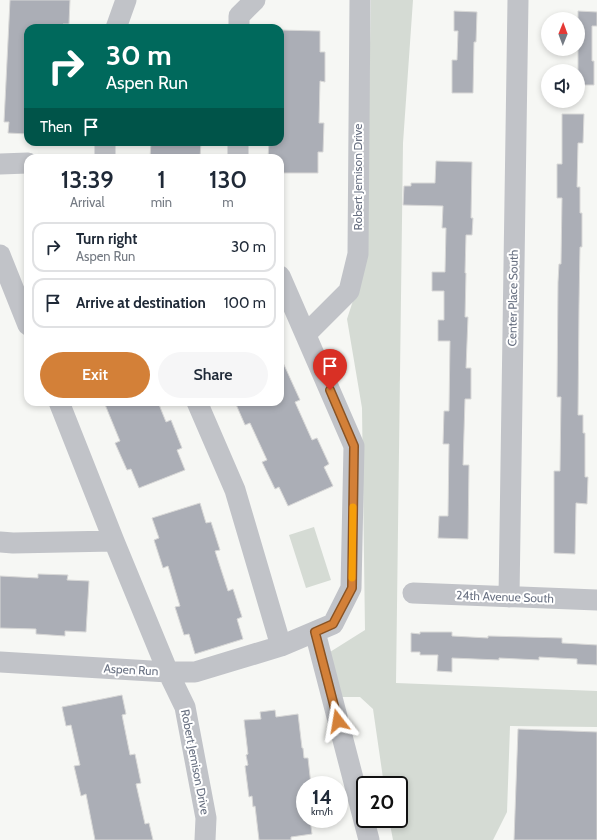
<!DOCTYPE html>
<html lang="en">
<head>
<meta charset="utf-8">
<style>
  :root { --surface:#fff; --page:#f6f6f7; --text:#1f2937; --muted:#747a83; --line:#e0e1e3; --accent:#d38038 }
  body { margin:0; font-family:Cabin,sans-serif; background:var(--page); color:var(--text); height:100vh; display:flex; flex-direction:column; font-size:15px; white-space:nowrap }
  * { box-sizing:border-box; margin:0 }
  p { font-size:13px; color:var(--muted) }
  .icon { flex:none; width:22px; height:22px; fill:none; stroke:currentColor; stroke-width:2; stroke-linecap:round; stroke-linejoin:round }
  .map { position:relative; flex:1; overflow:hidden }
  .panel { position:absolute; left:24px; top:154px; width:260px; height:252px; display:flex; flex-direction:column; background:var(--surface); border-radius:12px; box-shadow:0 2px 6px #0003 }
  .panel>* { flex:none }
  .guide { position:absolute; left:24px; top:24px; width:260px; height:122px; border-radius:12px; box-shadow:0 2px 6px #0003; background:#00695c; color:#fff; overflow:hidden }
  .needle { width:26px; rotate:1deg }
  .buttons { position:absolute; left:541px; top:12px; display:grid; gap:8px }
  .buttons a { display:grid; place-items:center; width:44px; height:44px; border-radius:50%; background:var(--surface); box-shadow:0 2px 6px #0003; font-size:20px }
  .speed { position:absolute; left:296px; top:776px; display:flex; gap:8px; font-size:20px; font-weight:700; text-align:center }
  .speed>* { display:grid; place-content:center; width:52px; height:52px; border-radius:50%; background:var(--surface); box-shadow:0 2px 6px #0003; line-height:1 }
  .speed small { font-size:10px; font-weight:400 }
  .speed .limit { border:2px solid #111; border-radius:6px; background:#fff; color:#111 }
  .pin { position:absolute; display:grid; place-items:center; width:34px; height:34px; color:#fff; margin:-41px -17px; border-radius:50% 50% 50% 0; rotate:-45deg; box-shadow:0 0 4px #0007 }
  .pin .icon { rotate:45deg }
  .me { position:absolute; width:44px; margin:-22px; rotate:346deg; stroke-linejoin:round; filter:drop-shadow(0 0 3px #0008) }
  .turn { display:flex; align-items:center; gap:14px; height:84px; padding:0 16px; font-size:18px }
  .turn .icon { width:52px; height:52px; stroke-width:2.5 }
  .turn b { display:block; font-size:28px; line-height:34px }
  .then { display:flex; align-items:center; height:38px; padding:0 16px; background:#0003; gap:8px; font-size:15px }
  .eta { display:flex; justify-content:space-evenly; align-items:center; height:68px; text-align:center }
  .eta b { font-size:24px; font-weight:600; line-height:28px }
  .button { display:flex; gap:8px; margin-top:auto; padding:8px 16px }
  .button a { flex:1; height:46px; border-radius:24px; background:var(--accent); color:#fff; font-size:16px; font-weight:600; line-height:46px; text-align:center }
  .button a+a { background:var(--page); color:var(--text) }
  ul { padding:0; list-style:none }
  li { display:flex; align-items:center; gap:12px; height:50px; margin:0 8px 6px; padding:0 8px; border:2px solid var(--line); border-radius:12px }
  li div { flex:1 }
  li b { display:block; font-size:15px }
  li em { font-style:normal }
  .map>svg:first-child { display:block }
  .green { fill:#d5dbd4 }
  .building { fill:#abaeb6; stroke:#d8d8d7 }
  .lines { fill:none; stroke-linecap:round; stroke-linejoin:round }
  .minor { stroke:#c1c3c8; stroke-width:21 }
  .route-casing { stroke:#895324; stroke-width:10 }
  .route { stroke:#d38038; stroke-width:7 }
  .slow { stroke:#f59e0b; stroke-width:7 }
  .labels { text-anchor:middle; stroke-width:4; stroke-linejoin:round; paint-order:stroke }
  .street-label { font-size:12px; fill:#697182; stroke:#fff }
</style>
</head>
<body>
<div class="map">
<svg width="597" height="840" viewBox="0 0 597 840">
  <rect width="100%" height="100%" fill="#f6f7f4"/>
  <path class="green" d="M371,0H413L403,143L396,683L597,691V727L510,726L507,812L493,840H393L389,819H399V785H384L373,709L360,697H338L330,652L365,630L362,408L347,319L365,264Z
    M314,527L331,580L306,588L289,535Z"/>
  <path class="building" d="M10,0H70L69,24H63V28H28V134L8,133L9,122H4Z
    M454,11L477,12L476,42H474L473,93H452V60H457L458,31H454Z
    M578,11L597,12V26H592V61H594V85H578Z
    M280,30L320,31V52H325V82L320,81L319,123H324L323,152H318V173H280V158H268L269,142H280Z
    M562,114H584L583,143H578L577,187H580V213H582V247H580L579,306L578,415H583V433H585V477H588L587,504L576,503L575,554L554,553V471H560L561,397H557L558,282L559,264H561L562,198H557V164H562Z
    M151,142H201L200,158H150Z
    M436,161L472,162L471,218H473L472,235H466L465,273H466L465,317H468L466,368H471V399H465L463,465H469L468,539L438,538L439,516H448L449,444H443L444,411H449L450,341H438V320H444V291H432V272H445L446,228H442L443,206L403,205L404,186H411V183H435Z
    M280,356L300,400L295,402L312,440L317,438L329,464L324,467L333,486L288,506L279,487L275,489L262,462L267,460L250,423L245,425L235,402H280Z
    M104,402H158L166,422L171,420L182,448L177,450L185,470L139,488L131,469L127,470L115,443L120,441Z
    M200,503L206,523L211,522L220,550L215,551L228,591L233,589L242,617L237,619L243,639L195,654L189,634L184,635L175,607L180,606L168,566L163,568L154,540L159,538L152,518Z
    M38,574L68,575L67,580L89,581L86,632L65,631V636L36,634V629L0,628V576L38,578Z
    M420,632H452V636L488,638V636L562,638V643L597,645V665L577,664V659L539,657V660L499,658V660L452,658V672L437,671L438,655H420V652H411V633L420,634Z
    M122,695L126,714L122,715L130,755L135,754L141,783L136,784L145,824L149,823L153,840H95L86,794L81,796L74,766L80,765L71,725L66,726L62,707Z
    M275,710L276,717L298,714L302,748H303L304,758H308L311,785H305V819H310L312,834L291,837V840H259L255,806L253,807L252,796L249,797L245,766L248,765L246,755L248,754L244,720L261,719L260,712Z
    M518,729L597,732V840H514Z"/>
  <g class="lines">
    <path class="minor" d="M116,28L126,0
      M239,28V16L255,0
      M105,158V142
      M238,158V142
      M0,164L28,163
      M0,255L28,325
      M306,334L349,291L358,254L360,0
      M59,402L114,541L168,672L185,707L206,818L205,840
      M197,402L235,490L281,646
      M0,542L13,543L114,541
      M413,593L597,600
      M509,597L518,0
      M315,632L369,840
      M0,662L168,672H195L281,646L333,624L351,588L354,446L280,276"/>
  </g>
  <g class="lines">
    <g class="route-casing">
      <path id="route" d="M330,390L354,446L352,588L333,624L315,632L338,721"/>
    </g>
    <use href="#route" class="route"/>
    <path class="slow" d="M352,578L353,507"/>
  </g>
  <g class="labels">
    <g class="street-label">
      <text transform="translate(358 177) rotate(-90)" y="4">Robert Jemison Drive</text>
      <text transform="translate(513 298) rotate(-89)" y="4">Center Place South</text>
      <text transform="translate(505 597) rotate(2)" y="4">24th Avenue South</text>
      <text transform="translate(131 670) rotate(3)" y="4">Aspen Run</text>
      <text transform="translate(195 762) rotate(79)" y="4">Robert Jemison Drive</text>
    </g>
  </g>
</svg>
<div class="buttons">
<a><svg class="needle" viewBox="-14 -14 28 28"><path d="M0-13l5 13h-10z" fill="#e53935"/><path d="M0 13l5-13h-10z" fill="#747a83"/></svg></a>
<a><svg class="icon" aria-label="sound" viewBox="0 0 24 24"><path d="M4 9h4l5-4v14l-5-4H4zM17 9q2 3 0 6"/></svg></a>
</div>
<div class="speed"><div>14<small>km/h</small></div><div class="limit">20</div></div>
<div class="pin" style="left:330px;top:390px;background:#d93025"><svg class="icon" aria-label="arrive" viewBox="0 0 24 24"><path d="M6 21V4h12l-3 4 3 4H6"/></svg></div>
<svg class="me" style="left:338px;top:721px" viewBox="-20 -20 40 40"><path d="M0-17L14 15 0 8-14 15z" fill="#d38038" stroke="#fff" stroke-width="4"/></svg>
<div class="guide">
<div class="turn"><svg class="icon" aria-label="right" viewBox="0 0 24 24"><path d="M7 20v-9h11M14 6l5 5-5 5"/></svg><div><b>30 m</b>Aspen Run</div></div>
<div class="then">Then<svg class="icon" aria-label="arrive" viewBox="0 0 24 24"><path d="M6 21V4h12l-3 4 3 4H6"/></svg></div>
</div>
<section class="panel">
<div class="eta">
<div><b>13:39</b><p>Arrival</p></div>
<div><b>1</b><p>min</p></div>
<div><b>130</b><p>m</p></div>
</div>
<ul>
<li><svg class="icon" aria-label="right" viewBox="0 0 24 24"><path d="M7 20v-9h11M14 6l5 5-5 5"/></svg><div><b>Turn right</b><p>Aspen Run</p></div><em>30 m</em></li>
<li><svg class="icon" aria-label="arrive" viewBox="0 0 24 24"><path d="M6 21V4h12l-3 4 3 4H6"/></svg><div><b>Arrive at destination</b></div><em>100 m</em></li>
</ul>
<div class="button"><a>Exit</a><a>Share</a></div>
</section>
</div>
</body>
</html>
